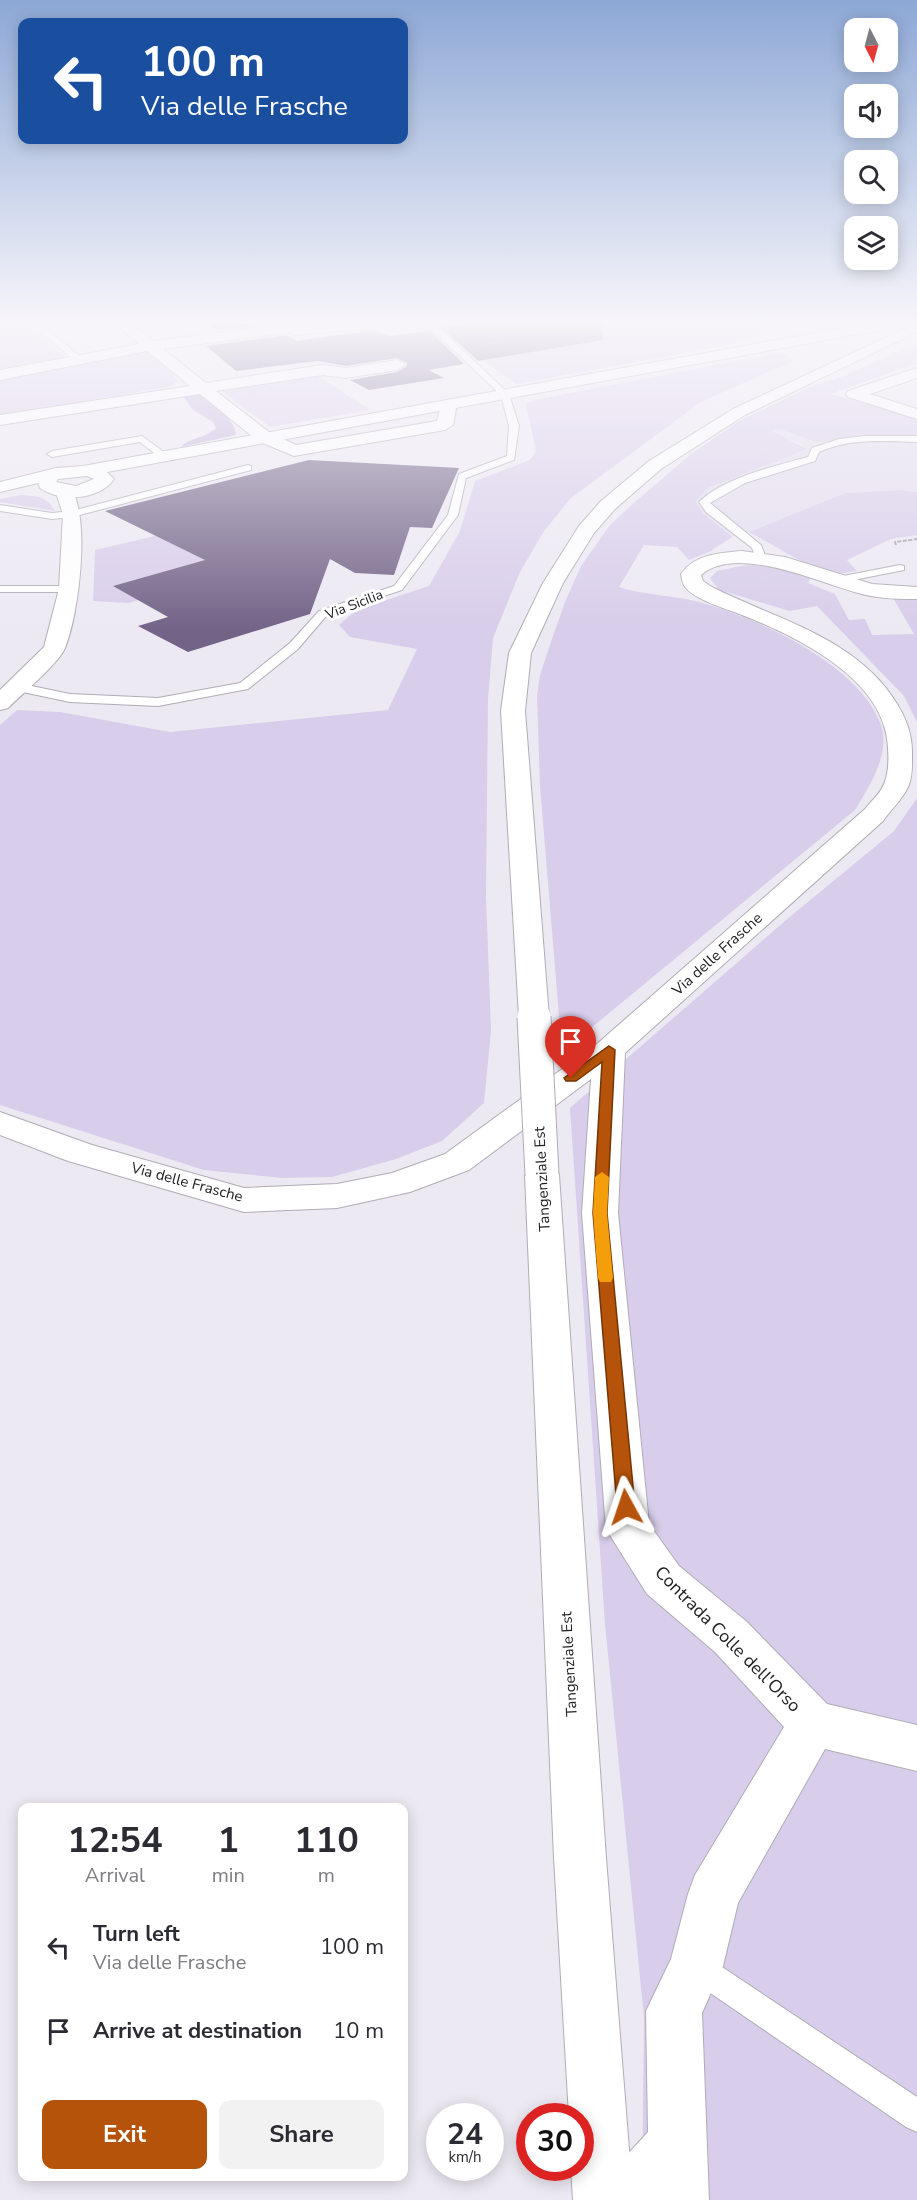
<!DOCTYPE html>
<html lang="en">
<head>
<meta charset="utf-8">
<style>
  :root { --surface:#fff; --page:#f2f2f3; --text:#2b2b33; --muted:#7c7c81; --accent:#b45309 }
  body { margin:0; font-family:"Nunito Sans",sans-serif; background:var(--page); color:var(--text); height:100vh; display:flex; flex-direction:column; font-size:22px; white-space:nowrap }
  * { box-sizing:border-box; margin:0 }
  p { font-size:20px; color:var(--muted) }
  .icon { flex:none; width:33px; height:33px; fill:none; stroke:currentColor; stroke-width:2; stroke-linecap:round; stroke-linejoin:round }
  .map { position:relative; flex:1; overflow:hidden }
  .panel { position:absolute; left:18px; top:1803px; width:390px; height:378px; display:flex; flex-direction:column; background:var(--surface); border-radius:12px; box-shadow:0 3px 15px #0003 }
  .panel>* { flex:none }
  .hud { position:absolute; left:18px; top:18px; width:390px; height:126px; border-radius:12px; box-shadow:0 3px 15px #0003; background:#1a4fa0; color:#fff; overflow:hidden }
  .needle { width:39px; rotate:174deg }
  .controls { position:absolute; left:844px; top:18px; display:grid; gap:12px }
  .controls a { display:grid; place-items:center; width:54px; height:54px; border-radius:12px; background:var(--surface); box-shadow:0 3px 15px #0003; font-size:30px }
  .speed { position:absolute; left:426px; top:2103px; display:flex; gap:12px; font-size:30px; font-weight:700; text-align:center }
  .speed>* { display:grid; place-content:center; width:78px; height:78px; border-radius:50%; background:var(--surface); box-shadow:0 3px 15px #0003; line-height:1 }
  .speed small { font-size:15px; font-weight:400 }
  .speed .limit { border:9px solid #d22; background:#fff; color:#111 }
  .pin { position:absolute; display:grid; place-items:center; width:51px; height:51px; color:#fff; margin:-62px -26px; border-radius:50% 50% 50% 0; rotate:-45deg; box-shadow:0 0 6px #0007 }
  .pin .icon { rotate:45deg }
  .me { position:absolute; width:66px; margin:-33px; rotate:355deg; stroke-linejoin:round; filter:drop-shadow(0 0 4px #0008) }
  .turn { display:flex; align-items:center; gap:21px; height:126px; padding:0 24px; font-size:27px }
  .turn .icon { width:78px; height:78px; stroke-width:2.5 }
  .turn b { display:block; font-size:42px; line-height:51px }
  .eta { display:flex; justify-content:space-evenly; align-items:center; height:102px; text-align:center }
  .eta b { font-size:36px; font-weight:700; line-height:42px }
  .primary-button { display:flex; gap:12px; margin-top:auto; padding:12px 24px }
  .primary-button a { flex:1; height:69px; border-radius:12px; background:var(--accent); color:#fff; font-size:24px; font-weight:700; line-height:69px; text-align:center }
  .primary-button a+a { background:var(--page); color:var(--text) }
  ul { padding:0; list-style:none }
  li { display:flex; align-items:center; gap:18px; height:84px; padding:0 24px }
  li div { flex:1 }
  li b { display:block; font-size:22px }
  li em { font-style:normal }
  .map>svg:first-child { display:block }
  .built { fill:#e3ddee }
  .green { fill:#d8cdea }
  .forest { fill:#c2b2d9 }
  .building { fill:#726387 }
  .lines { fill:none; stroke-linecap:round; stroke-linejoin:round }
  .service-casing { stroke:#b0acb5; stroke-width:2 }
  .minor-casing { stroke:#b0acb5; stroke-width:2 }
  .primary-casing { stroke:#b0acb5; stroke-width:2 }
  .path-far1 { stroke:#a8a5ad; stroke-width:1.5; stroke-dasharray:3 1.5; stroke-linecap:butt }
  .path { stroke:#a8a5ad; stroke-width:2; stroke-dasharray:4 1.5; stroke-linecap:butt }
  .service { fill:#fff; fill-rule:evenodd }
  .minor { fill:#fff; fill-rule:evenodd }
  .primary { fill:#fff; fill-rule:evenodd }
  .primary-bridge-casing { stroke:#b0acb5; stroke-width:35; stroke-linecap:butt }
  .primary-bridge { stroke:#fff; stroke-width:33 }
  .route { fill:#b45309; stroke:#753606; stroke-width:1.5 }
  .slow { fill:#f59e0b }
  .labels { text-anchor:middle; stroke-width:6; stroke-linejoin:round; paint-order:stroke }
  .far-street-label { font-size:14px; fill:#212024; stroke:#fff }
  .street-label { font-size:15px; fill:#212024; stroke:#fff }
  .near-street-label { font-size:18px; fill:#212024; stroke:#fff }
</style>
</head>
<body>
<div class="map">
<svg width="917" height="2200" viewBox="0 0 917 2200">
  <rect width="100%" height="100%" fill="#ede9f3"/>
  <path class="built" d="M780,429L815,442L871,436L917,437V492L901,490L845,493L749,532L732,537L703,513L695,501L708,488L807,449L801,444L770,432Z"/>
  <path class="green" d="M0,323H24L67,358L0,370Z
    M436,323H800L723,346L516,384L468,350L471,344H457Z
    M917,343V363L831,394L917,419V437L871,436L815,442L780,429L772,431L807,449L708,488L695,501L703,513L732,537L711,551L689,560L677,547L644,545L619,587C643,595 670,595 695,601C754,616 859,663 881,725C891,752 869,788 855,810L562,1052L540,786L537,696L540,675L551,642L565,602L581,566L610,525L636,501L690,455L739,421L810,387L844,376Z
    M142,352L153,354L179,381L169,387L0,415V380Z
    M780,353L794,359L790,364L775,369L701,402L571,498L544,531L520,572L493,638L488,699L486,896L491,1031L484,1103L442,1141L396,1159L332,1177L282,1178L204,1170L0,1105V725L17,710L60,712L170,732L388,710L417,649L350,637L339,625L356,610L429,586L460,531L475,481L530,460L536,451L526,404L534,400Z
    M318,376L370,410L270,427L222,391Z
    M901,490L917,492V535L891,539L847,560L857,571L836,574L808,565L749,532L845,493Z
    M22,495C37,496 48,497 55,511L0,502V499Z
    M193,527L280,539L113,586L139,600L129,603L93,601L95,550Z
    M751,564L776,568L811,578L808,583L835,594L849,620L865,619L872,635L914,634L893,598H917V722L904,696L817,606L790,611L719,590L710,578L717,571Z
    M917,798V2200H642L644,2018L605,1624L570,1108L786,920L894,831Z"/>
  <path class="forest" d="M199,394C212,400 235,420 236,435L181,447C190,437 204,439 216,428L213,422L193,410L184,398L185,395Z"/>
  <path class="building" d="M209,323H268L269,324L218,330Z
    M471,323H602L603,340L478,361L442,328Z
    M372,330L389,336L430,331L464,364L429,370L444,378L369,390L350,380L397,372L406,367L407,363L397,358L346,366L318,361L236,371L206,346L287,335L297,341Z
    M309,460L459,468L432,528L410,527L394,575L355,573L330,559L310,614L188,652L138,626L168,617L113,586L205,560L105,511Z"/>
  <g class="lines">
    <g class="service-casing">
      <path id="service" d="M30,323H39L82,358V362H76Z
        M195,323H205L222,336L215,338Z
        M372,324L436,325L509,394L519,426L514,460L466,478L458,515L402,590L327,615L298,649L248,689L158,706L70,702L13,690L11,687L13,684L17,683L70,694L158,698L240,683L290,643L319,611L394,586L448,515L459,474L507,456L509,426L501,395L431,329L372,328L294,335L284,328L288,326L296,331Z
        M142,436L168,455V459H162L140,442L52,457L47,454L52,451Z
        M865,436H917V442C884,441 850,438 819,452L815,461L745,483L710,503L761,545L766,558L765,560H757L752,548L706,512L699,502C723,478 775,466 808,457L812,448L839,439Z
        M248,465L251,466V470L72,517L52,519L0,511V505L52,513L72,511Z
        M900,565L904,566V570L838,583L832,580L838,577Z
        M0,586H69L75,589L69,592H0Z
        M697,1952L707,1957L917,2097V2132L906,2127L687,1977L682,1967L687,1957Z"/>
    </g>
    <g class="minor-casing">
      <path id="minor" d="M114,323H130L153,341L293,323H336L329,327L163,349L206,383L323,365L346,368L397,360L402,362L405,365L397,370L346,378L323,375L216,391L270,433L296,445L437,421L441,404L449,399L457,404L453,425L445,430L294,456L258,441L200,394L0,425V415L190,386L147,351L0,380V370L139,344Z
        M917,368V378L870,394L917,409V419L848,397L846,394L848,391Z
        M64,485L70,486C91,517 79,614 65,648C60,662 21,695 8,708L0,710V690L44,647L59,589L63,514L55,490L58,486Z
        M742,551L785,557L872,584L917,587V599C900,599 883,599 866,595C825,586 738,542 701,575L703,581L710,586C774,619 857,637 897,704C906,718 912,734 912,751C912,762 913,777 908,787C902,800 891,809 883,821L625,1053L618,1213L649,1524L679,1566L747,1622L827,1704L917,1725V1771L825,1749L738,1903L723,1966L702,2013L709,2200H596L605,2179L648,2132L646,2011L671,1959L688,1894L695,1875L784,1727L715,1652L647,1594L606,1529L582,1213L591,1079L469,1170L410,1192L337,1208L244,1212L68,1161L0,1135V1112L92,1145L244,1188L337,1184L392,1173L445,1154L598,1043L865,809C870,802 878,796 882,788C891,773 889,745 885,729C870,672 793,635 742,615C727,609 695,600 685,587C682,583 682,578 681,574C695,554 719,553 742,551Z"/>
    </g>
    <g class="primary-casing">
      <path id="primary" d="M871,323H904L897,327L107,472L114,479C99,501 60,502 40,488L38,483L0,492V482L56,468L83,466ZM87,476L94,479L76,486L56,482L58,479Z
        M917,323V332L745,415L661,469L615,509L594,533L563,583L531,653L525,711L549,1017L545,1024L534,1026L523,1024L519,1017L501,711L509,653L543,583L579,526L601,501L649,461L733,409Z
        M542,1163L554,1167L559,1175L606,1858L633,2200H573L571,2168H580V2116H569L554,1858L525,1175L530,1167Z"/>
    </g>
    <path class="path-far1" d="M486,344L503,342"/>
    <path class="path" d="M896,545L895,542L917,539"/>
    <use href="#service" class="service"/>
    <use href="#minor" class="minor"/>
    <use href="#primary" class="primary"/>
    <g class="primary-bridge-casing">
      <path id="primary-bridge" d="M534,1017L542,1175"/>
    </g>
    <use href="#primary-bridge" class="primary-bridge"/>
  </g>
  <linearGradient id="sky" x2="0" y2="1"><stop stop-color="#8da8d6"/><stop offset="0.51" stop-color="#f7f5fa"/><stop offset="1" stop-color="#f7f5fa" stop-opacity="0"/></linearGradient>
  <rect width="917" height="631" fill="url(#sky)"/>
  <path class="route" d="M609,1046L615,1050L607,1213L635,1507L632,1512L626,1514L619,1512L617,1507L593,1213L602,1062L576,1081H566L564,1078Z"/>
  <path class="slow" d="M602,1172L609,1177L607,1213L613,1278L611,1282H600L598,1278L593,1213L595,1177Z"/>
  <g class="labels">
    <g class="far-street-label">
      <text transform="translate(354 604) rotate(-21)" y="5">Via Sicilia</text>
    </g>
    <g class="street-label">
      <text transform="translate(717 954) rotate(-42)" y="5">Via delle Frasche</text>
      <text transform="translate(542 1179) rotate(-93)" y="5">Tangenziale Est</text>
      <text transform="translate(187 1182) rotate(15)" y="5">Via delle Frasche</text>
      <text transform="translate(569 1664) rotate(-93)" y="5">Tangenziale Est</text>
    </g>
    <g class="near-street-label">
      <text transform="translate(728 1639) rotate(45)" y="6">Contrada Colle dell'Orso</text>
    </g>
  </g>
</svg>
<div class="controls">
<a><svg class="needle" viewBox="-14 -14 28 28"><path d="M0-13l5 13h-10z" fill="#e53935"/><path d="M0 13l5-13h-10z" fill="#7c7c81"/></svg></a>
<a><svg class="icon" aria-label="sound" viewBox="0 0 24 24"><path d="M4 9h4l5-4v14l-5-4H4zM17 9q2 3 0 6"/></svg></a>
<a><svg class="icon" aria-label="search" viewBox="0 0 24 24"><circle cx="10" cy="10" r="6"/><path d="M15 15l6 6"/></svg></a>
<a><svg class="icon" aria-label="layers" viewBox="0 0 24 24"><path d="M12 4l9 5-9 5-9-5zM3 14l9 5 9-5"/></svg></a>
</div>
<div class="speed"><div>24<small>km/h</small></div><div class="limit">30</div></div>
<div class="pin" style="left:571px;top:1078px;background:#d93025"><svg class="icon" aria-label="arrive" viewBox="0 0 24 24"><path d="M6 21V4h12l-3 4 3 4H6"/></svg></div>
<svg class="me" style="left:626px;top:1507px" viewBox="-20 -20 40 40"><path d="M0-17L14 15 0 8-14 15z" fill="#b45309" stroke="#fff" stroke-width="4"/></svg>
<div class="hud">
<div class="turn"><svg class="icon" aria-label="left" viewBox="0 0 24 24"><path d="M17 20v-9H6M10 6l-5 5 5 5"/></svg><div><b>100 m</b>Via delle Frasche</div></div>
</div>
<section class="panel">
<div class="eta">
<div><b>12:54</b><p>Arrival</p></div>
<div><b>1</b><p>min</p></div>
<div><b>110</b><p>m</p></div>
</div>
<ul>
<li><svg class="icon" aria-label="left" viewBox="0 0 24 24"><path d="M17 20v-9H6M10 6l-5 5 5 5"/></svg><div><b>Turn left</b><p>Via delle Frasche</p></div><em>100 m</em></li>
<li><svg class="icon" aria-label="arrive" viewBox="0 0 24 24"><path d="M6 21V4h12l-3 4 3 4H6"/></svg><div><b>Arrive at destination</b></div><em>10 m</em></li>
</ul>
<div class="primary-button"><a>Exit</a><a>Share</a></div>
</section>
</div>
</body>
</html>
